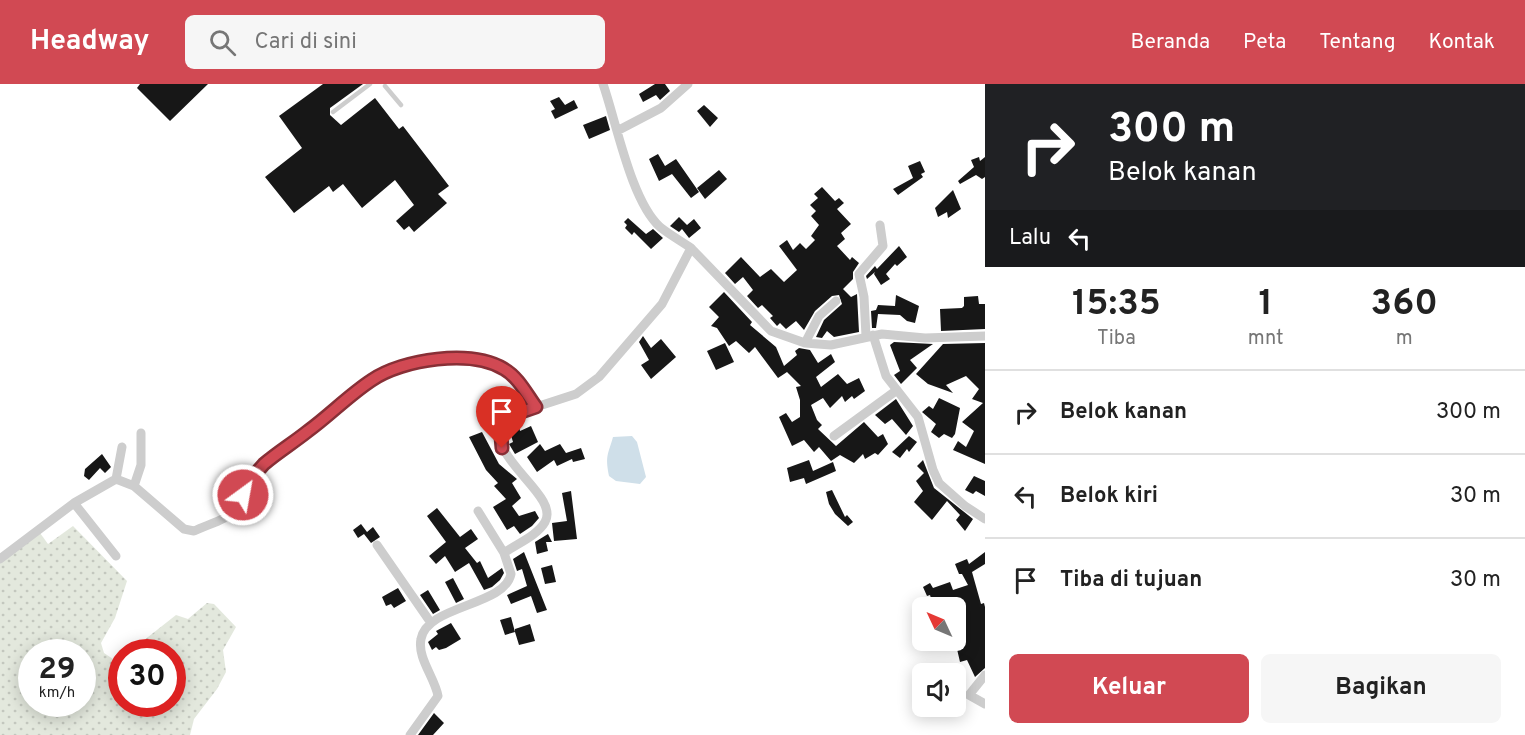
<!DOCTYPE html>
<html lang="id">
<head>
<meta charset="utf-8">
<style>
  :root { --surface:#fff; --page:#f6f6f6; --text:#222; --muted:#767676; --line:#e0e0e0; --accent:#d14953 }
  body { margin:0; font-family:Overpass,sans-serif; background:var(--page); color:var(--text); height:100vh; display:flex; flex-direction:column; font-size:22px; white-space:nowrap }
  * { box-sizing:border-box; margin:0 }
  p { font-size:20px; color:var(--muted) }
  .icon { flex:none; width:33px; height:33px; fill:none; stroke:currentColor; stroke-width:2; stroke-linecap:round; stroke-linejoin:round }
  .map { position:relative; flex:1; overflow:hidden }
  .details { display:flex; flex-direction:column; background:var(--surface); width:540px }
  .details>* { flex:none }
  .hud { background:#202124; color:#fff; overflow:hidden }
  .needle { width:39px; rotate:314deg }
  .fabs { position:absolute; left:912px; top:513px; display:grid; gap:12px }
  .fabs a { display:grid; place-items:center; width:54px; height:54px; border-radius:9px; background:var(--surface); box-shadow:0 3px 15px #0003; font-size:30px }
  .speed { position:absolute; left:18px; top:555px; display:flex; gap:12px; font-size:30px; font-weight:700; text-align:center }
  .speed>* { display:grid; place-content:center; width:78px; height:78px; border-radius:50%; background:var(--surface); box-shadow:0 3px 15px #0003; line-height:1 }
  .speed small { font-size:15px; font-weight:400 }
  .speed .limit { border:9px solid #d22; background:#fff; color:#111 }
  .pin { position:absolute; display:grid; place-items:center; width:51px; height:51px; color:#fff; margin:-62px -26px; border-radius:50% 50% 50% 0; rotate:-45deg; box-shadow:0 0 6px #0007 }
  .pin .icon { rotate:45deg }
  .me { position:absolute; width:66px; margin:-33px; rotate:32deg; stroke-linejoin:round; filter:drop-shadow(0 0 4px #0008) }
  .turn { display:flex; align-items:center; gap:21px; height:126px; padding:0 24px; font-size:27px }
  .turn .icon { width:78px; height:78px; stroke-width:2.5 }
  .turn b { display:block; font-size:42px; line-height:51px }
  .then { display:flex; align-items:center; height:57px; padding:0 24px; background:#0003; gap:12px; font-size:22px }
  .eta { display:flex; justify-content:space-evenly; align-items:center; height:102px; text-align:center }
  .eta b { font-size:36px; font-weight:700; line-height:42px }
  .cta { display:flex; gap:12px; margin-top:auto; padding:12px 24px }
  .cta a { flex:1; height:69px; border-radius:9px; background:var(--accent); color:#fff; font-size:24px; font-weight:700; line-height:69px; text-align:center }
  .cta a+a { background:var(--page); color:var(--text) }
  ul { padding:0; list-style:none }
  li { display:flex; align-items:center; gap:18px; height:84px; padding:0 24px; border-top:2px solid var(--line) }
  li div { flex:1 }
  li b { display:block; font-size:22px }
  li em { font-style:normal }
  header { display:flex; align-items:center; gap:36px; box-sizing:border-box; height:84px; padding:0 30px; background:var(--accent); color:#fff }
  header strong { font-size:28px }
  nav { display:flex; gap:33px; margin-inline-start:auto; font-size:21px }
  .search { width:420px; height:54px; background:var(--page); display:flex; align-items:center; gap:15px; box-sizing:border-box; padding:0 21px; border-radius:9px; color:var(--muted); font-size:22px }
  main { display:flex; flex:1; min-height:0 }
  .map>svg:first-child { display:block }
  .grass { fill:url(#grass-dots); fill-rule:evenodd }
  .water { fill:#cfdfe9 }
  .building { fill:#171717 }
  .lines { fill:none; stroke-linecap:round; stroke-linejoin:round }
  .lane { stroke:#cdcdcd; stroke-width:4.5 }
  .street { stroke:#cdcdcd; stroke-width:9 }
  .route-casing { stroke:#882f36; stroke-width:15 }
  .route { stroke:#d14953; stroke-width:10 }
</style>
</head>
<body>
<header>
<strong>Headway</strong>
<div class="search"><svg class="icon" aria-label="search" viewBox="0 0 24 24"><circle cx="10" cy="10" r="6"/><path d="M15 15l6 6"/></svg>Cari di sini</div>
<nav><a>Beranda</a><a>Peta</a><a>Tentang</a><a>Kontak</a></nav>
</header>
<main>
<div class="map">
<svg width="985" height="651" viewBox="0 0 985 651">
  <defs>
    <pattern id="grass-dots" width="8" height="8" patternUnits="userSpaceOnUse" patternTransform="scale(1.5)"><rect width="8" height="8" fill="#e3e8dd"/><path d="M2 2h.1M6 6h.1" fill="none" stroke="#c3c7be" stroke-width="1.8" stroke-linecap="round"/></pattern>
  </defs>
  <rect width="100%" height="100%" fill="#fff"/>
  <path class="grass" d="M73,442L127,497L115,534L101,559L104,569L116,577L121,574L122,620H172V568H129L176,531L188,535L207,519L214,520L236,543L223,566L226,588L217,605L194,635L190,651H0V479L40,449L48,460ZM32,568H82V620H32Z"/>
  <path class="water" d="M632,352L637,358L646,393L640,400L616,397L609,392C605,371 608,371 613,353Z"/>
  <path class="building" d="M140,0H208L170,37L137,4Z
    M323,0H363L330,24V31L341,41L375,14L399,45L403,42L449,102L438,110L447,119L414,148L409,142L404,146L396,137L414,121L395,96L362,124L343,100L333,108L329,102L294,129L265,93L302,64L279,32Z
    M655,0H665L670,7L660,16L656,11L643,18L639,10Z
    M559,13L565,21L574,16L578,24L555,35L551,27L555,25L550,17Z
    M704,21L718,34L710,43L697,27Z
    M606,32L610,46L589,55L583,41Z
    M658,70L665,82L676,75L699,108L691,114L672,90L659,97L649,75Z
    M979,73L980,77L985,73V93L982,95L976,91L960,100L958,97L974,83L971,76Z
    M920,77L925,88L921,90L923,93L898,111L893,105L913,94L908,82Z
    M719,86L727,95L705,115L697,104Z
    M822,103L835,117L839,114L844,119L837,125L851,140L841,149L845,155L837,162L850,176L852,173L859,179L853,188V195L843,205L851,213L857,210L859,248L834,253L827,247L822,254L816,253L824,236L842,220L839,211L832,212L815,227L804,246L796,237L786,245L780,239L777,242L770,234L773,232L762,221L758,224L747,212L753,206L743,193L735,200L725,189L741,173L760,193L771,185L784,198L797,186L779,162L787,156L793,166L800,159L806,165L815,156L811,152L819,141L811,132L816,127L810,121L818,114L814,110Z
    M953,106L961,125L948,134L947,128L938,133L935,124Z
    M679,133L687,141L694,135L701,144L689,154L682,145L679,148L670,142Z
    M628,134L646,150L653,145L663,154L651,165L634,148L632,151L625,144L627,141L624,138Z
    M899,162L907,173L897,182L895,180L886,190L890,195L881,201L874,190L875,188L867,195L866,192L875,182L877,185Z
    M724,208L752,238L750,241L776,263L784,282L797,271L795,267L799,264L810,266L818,279L831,270L835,278L816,293L821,303L838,290L847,300L859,294L865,307L854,315L852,312L845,318L842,312L830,324L823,314L811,321L817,336L822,341L818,345L836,362L864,338L878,353L883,350L888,360L878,371L875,369L865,375L863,370L854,379L840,371L831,377L819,363L814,368L804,356L792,362L779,333L786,329L792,338L800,333V316L796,303L801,302L787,288L778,294L755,263L749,269L736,257L729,262L717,244L711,242L719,233L709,223Z
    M896,211L919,222L915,239L907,237L900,231L878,230L876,244H872L871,227L876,226L878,221L895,222Z
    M978,212L979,220H985V245L941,247L940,225L962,224L964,222V213Z
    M643,252L651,264L661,255L676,273L651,295L641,281L649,276L639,258Z
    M894,258L933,260L910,276L917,284L901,300L894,291L900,287L890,261Z
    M725,259L734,278L716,286L707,267Z
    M985,259V380L953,366L958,357L966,363L974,347L962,338L983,319L972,315L979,305L966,292L946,301L953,309L928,300L916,290L943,260Z
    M939,314L960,324L955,350L952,354L944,350L939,354L931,348L936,340L922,328L929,322L933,325Z
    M896,315L913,342L906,351L892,335L885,340L875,331Z
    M519,342L520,347L531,342L538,358L515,370L509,360L513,358L509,345Z
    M482,348L499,380L517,395L512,399L521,414L512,422L519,432L535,427L539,434L532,442L520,450L514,442L507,446L493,423L506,415L494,402L498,399L486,386L469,353Z
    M909,352L917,358L909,368L907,365L900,374L892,368Z
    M540,360L545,367L560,360L566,369L581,364L585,375L573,378L572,375L557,382L554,376L537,388L527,373Z
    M102,370L111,383L105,389L100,384L89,396L84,392L85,385Z
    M809,376L813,387L833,378L836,387L806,400L804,394L790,398L787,384Z
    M923,376L934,404L973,435L965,447L956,436L960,431L947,417L932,436L914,418L923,407L916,397L924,389L917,382Z
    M974,392L985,397V412L976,407L973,410L965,406Z
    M832,406L845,433L847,431L853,438L848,442L835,430L829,420L826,408Z
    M571,407L577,455L554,457L552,439L567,437L562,409Z
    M437,424L460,453L471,445L478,455L465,464L477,479L480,477L488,494L502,484L504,489L500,496L492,503L484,506L469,479L455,488L445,472L436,480L429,472L446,458L427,432Z
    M361,440L367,448L373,443L380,453L371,459L364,450L358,454L353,446Z
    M548,450L552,458H546L548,467L537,470L535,458Z
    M524,468L547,526L537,529L531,512L511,520L507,511L527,502L522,485L517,487L513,475Z
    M985,468V480L972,488L981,520L984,519L985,523V584L975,593L967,576L960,578L957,565L956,524H934L930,511L927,512L923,503L930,499L933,504L950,498L953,506L968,501L962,490H959L955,480L967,475L969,480Z
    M552,481L556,498L545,500L541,484Z
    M453,494L464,515L456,519L445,498Z
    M398,504L406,517L394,524L391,520L386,522L382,513Z
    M428,506L440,526L433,530L420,511Z
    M511,533L515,548V545L530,540L535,557L519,561L515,548L505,551L500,536Z
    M451,539L461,555L446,564L439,566L436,563L432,566L428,558L438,550L436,547Z
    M434,629L444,639L433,651H418Z"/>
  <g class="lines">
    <path class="lane" d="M385,2L401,21
      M333,28L370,0"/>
    <path class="street" d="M617,47L661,24L688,0
      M691,164L771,247L805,259L831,261L882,250L925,254L985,252
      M873,251L886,292L918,333L933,386L939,399L965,422L985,435
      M866,252L864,213L859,190L883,162L880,141
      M805,259L819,232L836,217
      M536,323L576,310L599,293L662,220L691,164C681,157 670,151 660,143C631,117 616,37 603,0
      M834,352L897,306
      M116,395L134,402L184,445L194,447C208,440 228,436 238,423C248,409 251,393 264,380C279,367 296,357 311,345C331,328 350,310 372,296C403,275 471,265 504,285C518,293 527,309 536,323L504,334C479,371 561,410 545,438C537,452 516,460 504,469L511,490C505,522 427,521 421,555C417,574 435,594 438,612L410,651
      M134,402L141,381V349
      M74,419L116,472
      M478,427L504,469
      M377,461L431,539
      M0,475L74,419L116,395L122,363
      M985,591L969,611L985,620"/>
  </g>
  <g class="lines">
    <g class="route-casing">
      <path id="route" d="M243,411L256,389L264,380C278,368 293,359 308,347C330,331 349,311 372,296C403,275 471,265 504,285C518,293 526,309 536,323L504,334L500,341L502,364"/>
    </g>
    <use href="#route" class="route"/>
  </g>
</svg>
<div class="fabs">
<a><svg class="needle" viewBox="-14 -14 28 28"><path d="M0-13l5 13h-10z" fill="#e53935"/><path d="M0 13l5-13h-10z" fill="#767676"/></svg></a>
<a><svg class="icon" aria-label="sound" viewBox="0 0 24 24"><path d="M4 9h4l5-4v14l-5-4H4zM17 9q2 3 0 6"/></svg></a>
</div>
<div class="speed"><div>29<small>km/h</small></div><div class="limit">30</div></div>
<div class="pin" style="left:502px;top:364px;background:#d93025"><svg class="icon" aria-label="arrive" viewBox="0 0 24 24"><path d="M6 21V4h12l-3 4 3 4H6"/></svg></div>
<svg class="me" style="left:243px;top:411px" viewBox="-20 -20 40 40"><circle r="17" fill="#d14953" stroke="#fff" stroke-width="3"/><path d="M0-11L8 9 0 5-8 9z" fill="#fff"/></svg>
</div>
<section class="details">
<div class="hud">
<div class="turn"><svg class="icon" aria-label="right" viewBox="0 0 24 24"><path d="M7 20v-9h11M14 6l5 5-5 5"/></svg><div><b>300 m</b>Belok kanan</div></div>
<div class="then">Lalu<svg class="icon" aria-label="left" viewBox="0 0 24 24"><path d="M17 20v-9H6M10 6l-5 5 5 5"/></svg></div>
</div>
<div class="eta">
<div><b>15:35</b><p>Tiba</p></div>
<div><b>1</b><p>mnt</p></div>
<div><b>360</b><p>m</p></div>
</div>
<ul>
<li><svg class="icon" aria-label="right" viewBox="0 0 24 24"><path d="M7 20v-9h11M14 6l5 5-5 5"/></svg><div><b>Belok kanan</b></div><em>300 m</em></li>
<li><svg class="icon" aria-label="left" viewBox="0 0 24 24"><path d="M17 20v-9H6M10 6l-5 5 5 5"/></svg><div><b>Belok kiri</b></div><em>30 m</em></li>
<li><svg class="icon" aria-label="arrive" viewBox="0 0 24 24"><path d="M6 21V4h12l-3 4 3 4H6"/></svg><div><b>Tiba di tujuan</b></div><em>30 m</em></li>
</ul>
<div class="cta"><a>Keluar</a><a>Bagikan</a></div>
</section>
</main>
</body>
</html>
